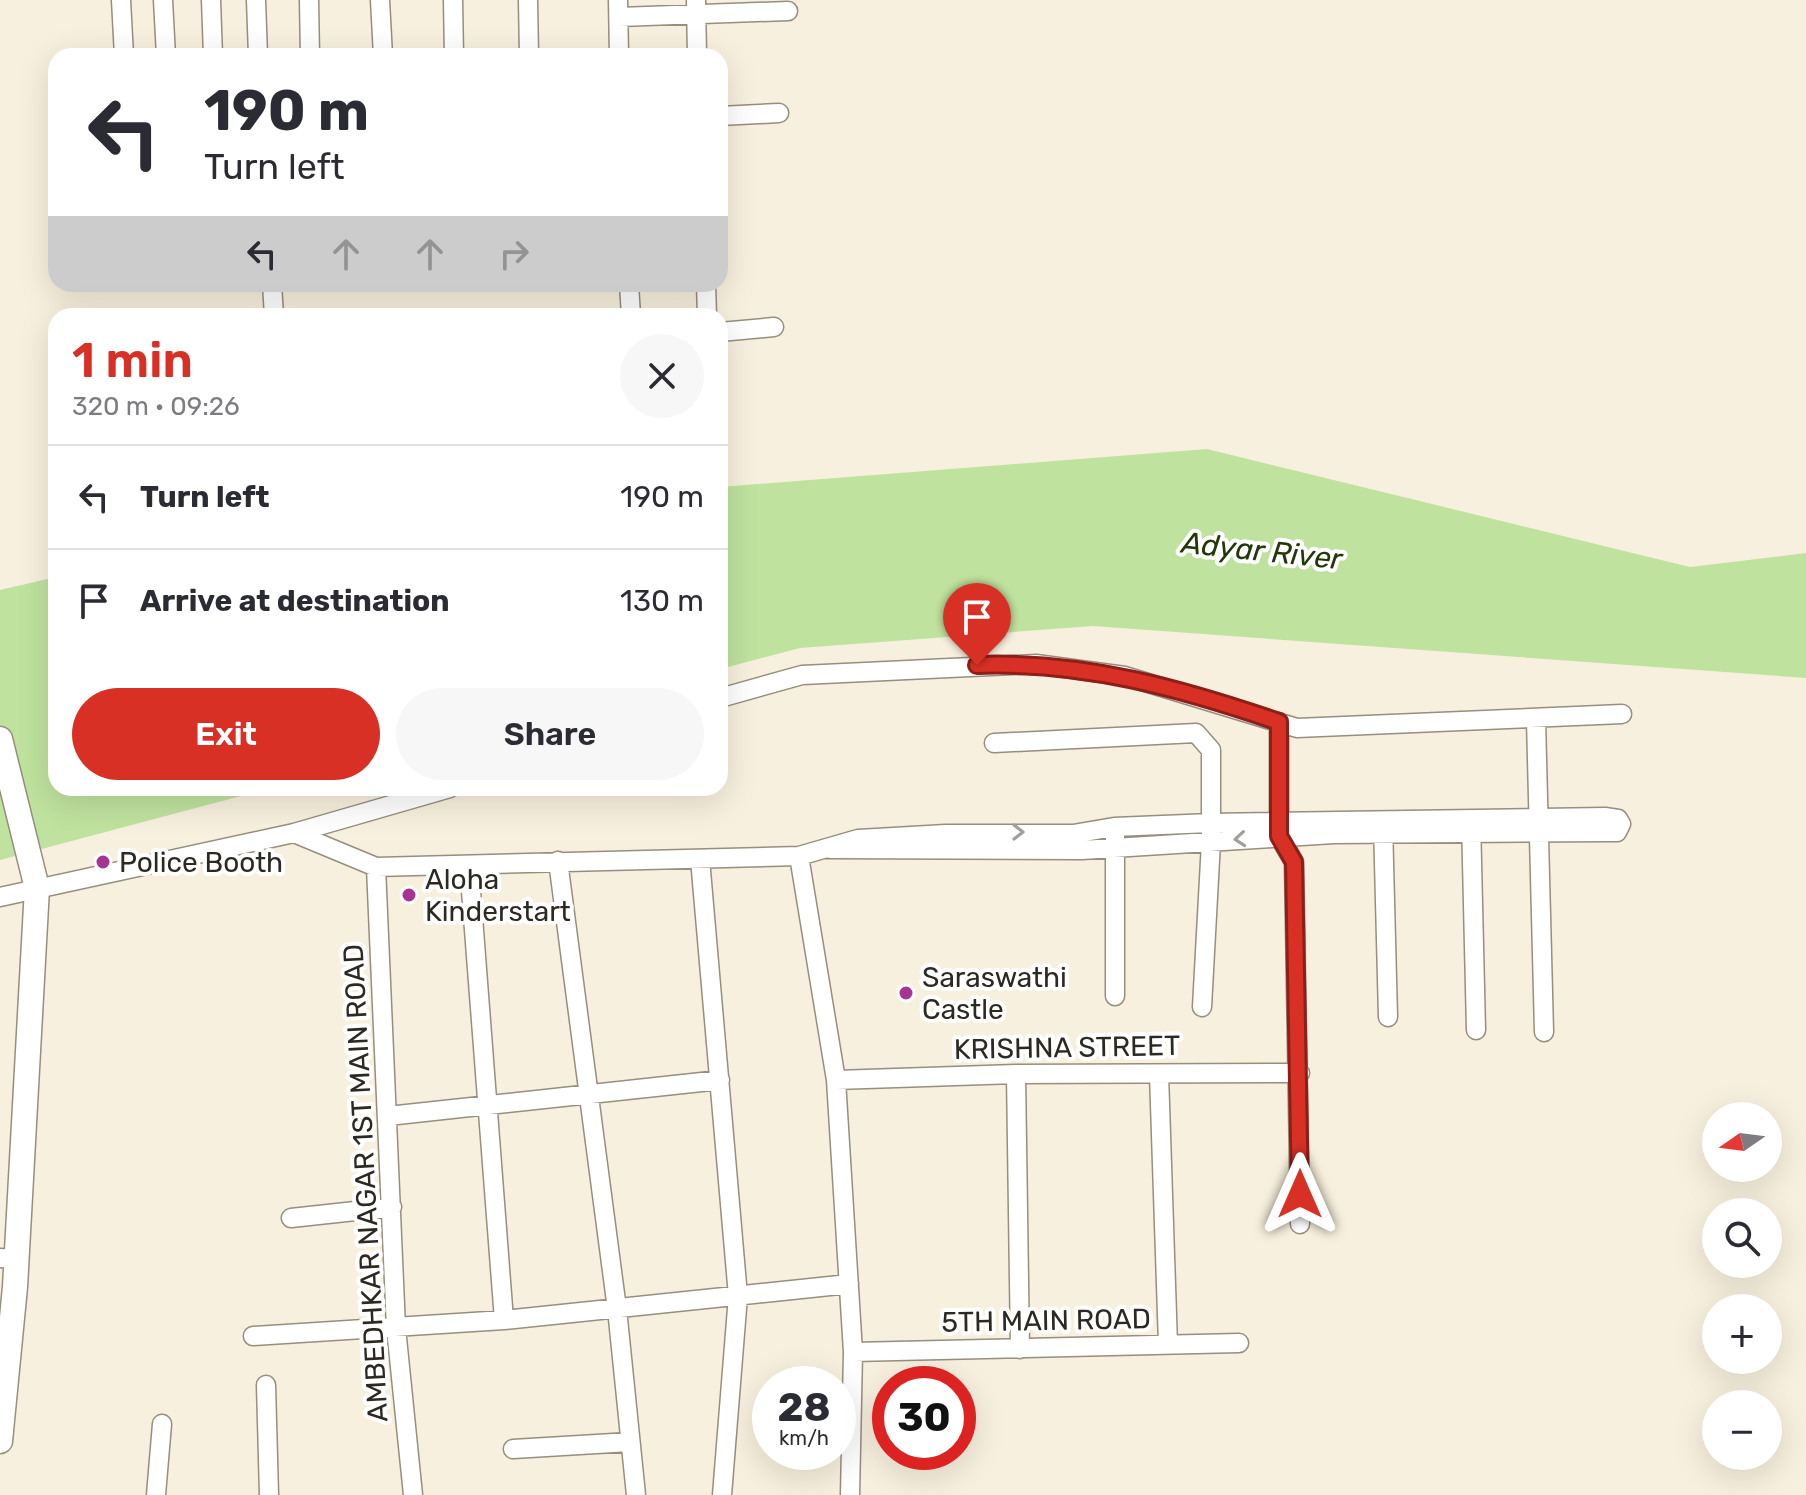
<!DOCTYPE html>
<html lang="en">
<head>
<meta charset="utf-8">
<style>
  :root { --surface:#fff; --page:#f7f7f7; --text:#2b2b33; --muted:#7c7c81; --line:#e1e1e2; --accent:#d93025 }
  body { margin:0; font-family:Rubik,sans-serif; background:var(--page); color:var(--text); height:100vh; display:flex; flex-direction:column; font-size:30px; white-space:nowrap }
  * { box-sizing:border-box; margin:0 }
  p { font-size:26px; color:var(--muted) }
  .icon { flex:none; width:44px; height:44px; fill:none; stroke:currentColor; stroke-width:2; stroke-linecap:round; stroke-linejoin:round }
  .map { position:relative; flex:1; overflow:hidden }
  .panel { position:absolute; left:48px; top:308px; width:680px; height:488px; display:flex; flex-direction:column; background:var(--surface); border-radius:24px; box-shadow:0 8px 32px #0002 }
  .panel>* { flex:none }
  .hud { position:absolute; left:48px; top:48px; width:680px; height:244px; border-radius:24px; box-shadow:0 8px 32px #0002; background:#fff; color:var(--text); overflow:hidden }
  .needle { width:52px; rotate:256deg }
  .tools { position:absolute; left:1702px; top:1102px; display:grid; gap:16px }
  .tools a { display:grid; place-items:center; width:80px; height:80px; border-radius:50%; background:var(--surface); box-shadow:0 8px 32px #0002; font-size:40px }
  .speed { position:absolute; left:752px; top:1366px; display:flex; gap:16px; font-size:40px; font-weight:700; text-align:center }
  .speed>* { display:grid; place-content:center; width:104px; height:104px; border-radius:50%; background:var(--surface); box-shadow:0 8px 32px #0002; line-height:1 }
  .speed small { font-size:20px; font-weight:400 }
  .speed .limit { border:12px solid #d22; background:#fff; color:#111 }
  .pin { position:absolute; display:grid; place-items:center; width:68px; height:68px; color:#fff; margin:-82px -34px; border-radius:50% 50% 50% 0; rotate:-45deg; box-shadow:0 0 8px #0007 }
  .pin .icon { rotate:45deg }
  .me { position:absolute; width:88px; margin:-44px; rotate:0deg; stroke-linejoin:round; filter:drop-shadow(0 0 6px #0008) }
  .turn { display:flex; align-items:center; gap:28px; height:168px; padding:0 24px; font-size:36px }
  .turn .icon { width:104px; height:104px; stroke-width:2.5 }
  .turn b { display:block; font-size:56px; line-height:68px }
  .lanes { display:flex; align-items:center; height:76px; padding:0 24px; background:#0003; justify-content:center; gap:40px; direction:ltr }
  .lanes .off { opacity:.35 }
  .round { display:grid; place-items:center; flex:none; width:84px; height:84px; border-radius:42px; background:var(--page) }
  .summary { display:flex; align-items:center; justify-content:space-between; height:136px; padding:0 24px }
  h1 { font-size:48px; font-weight:600; line-height:60px; color:var(--accent) }
  .cta { display:flex; gap:16px; margin-top:auto; padding:16px 24px }
  .cta a { flex:1; height:92px; border-radius:48px; background:var(--accent); color:#fff; font-size:32px; font-weight:600; line-height:92px; text-align:center }
  .cta a+a { background:var(--page); color:var(--text) }
  ul { padding:0; list-style:none }
  li { display:flex; align-items:center; gap:24px; height:104px; padding:0 24px; border-top:2px solid var(--line) }
  li div { flex:1 }
  li b { display:block; font-size:30px }
  li em { font-style:normal }
  .map>svg:first-child { display:block }
  .water { fill:#bfe29e }
  .lines { fill:none; stroke-linecap:round; stroke-linejoin:round }
  .street-casing { stroke:#968e7e; stroke-width:21 }
  .secondary-casing { stroke:#968e7e; stroke-width:27 }
  .street { stroke:#fff; stroke-width:18 }
  .secondary { stroke:#fff; stroke-width:24 }
  .oneway { stroke:#a09f9c }
  .route-casing { stroke:#8d1f18; stroke-width:20 }
  .route { stroke:#d93025; stroke-width:14 }
  .poi-dot { fill:#a53591; stroke:#fff; stroke-width:3 }
  .labels { text-anchor:middle; stroke-width:8; stroke-linejoin:round; paint-order:stroke }
  .poi-label { font-size:28px; fill:#2c2922; stroke:#fff; text-anchor:start }
  .street-label { font-size:28px; fill:#2c2922; stroke:#fff }
  .water-label { font-size:30px; font-style:italic; fill:#233807; stroke:#fff }
</style>
</head>
<body>
<div class="map">
<svg width="1806" height="1495" viewBox="0 0 1806 1495">
  <rect width="100%" height="100%" fill="#f8f0de"/>
  <path class="water" d="M1207,449L1690,567L1806,553V678L1093,626L800,648L720,669V487Z
    M56,577V788H271L0,860V590Z"/>
  <g class="lines">
    <g class="street-casing">
      <path id="street" d="M121,0L124,56
        M163,0L166,56
        M211,0L213,56
        M256,0L258,56
        M309,0L310,56
        M380,0L383,56
        M453,0L454,56
        M528,0L529,56
        M618,0L619,56
        M696,0L697,56
        M619,17L788,11
        M720,116L779,113
        M272,284L274,316
        M629,284L631,316
        M706,284L707,316
        M720,332L774,327
        M720,698L802,675L1036,664L1125,676L1297,728L1622,714
        M1536,720L1544,1032
        M1279,722V836L1294,862L1300,1224
        M994,743L1196,733L1211,750V842L1202,1007
        M1471,820L1476,1030
        M1383,824L1388,1017
        M294,833L450,788
        M799,856L836,1080L853,1352L850,1495
        M700,859L738,1296L722,1495
        M558,861L617,1309L636,1495
        M469,865L504,1320
        M376,867L396,1328L413,1495
        M0,897L294,833L376,867L799,856L858,839L946,834H1073L1114,827L1211,823L1605,817L1618,819L1621,824L1617,832H1608L1334,834L1082,850L830,849
        M1115,996V835
        M1016,1074L1020,1349
        M1159,1074L1168,1345
        M836,1080L1016,1074L1300,1073
        M388,1116L720,1080
        M291,1218L392,1207
        M0,1258L16,1259
        M253,1336L504,1320L849,1284
        M853,1352L1239,1343
        M266,1385L269,1495
        M513,1449L630,1442
        M156,1495L162,1424"/>
    </g>
    <g class="secondary-casing">
      <path id="secondary" d="M0,739L37,888L15,1287L0,1441"/>
    </g>
    <use href="#street" class="street"/>
    <use href="#secondary" class="secondary"/>
  </g>
  <defs><path id="oneway-chevron" d="M-2-3.5L2.5 0L-2 3.5" fill="none" stroke-width="1.6" stroke-linecap="round" stroke-linejoin="round" transform="scale(2)"/></defs>
  <g class="oneway">
    <use href="#oneway-chevron" transform="translate(1018 832)"/>
    <use href="#oneway-chevron" transform="translate(1240 839) rotate(175)"/>
  </g>
  <g class="lines">
    <g class="route-casing">
      <path id="route" d="M977,665C1083,661 1180,688 1279,722V836L1294,862L1300,1194"/>
    </g>
    <use href="#route" class="route"/>
  </g>
  <g class="poi-dot">
    <circle cx="103" cy="862" r="8"/>
    <circle cx="409" cy="895" r="8"/>
    <circle cx="906" cy="993" r="8"/>
  </g>
  <g class="labels">
    <g class="poi-label">
      <text x="119" y="872">Police Booth</text>
      <text x="425" y="889">Aloha<tspan x="425" dy="32">Kinderstart</tspan></text>
      <text x="922" y="987">Saraswathi<tspan x="922" dy="32">Castle</tspan></text>
    </g>
    <g class="street-label">
      <text transform="translate(1067 1047) rotate(-1)" y="10">KRISHNA STREET</text>
      <text transform="translate(365 1183) rotate(-93)" y="10">AMBEDHKAR NAGAR 1ST MAIN ROAD</text>
      <text transform="translate(1046 1320) rotate(-1)" y="10">5TH MAIN ROAD</text>
    </g>
    <g class="water-label">
      <text transform="translate(1262 551) rotate(6)" y="10">Adyar River</text>
    </g>
  </g>
</svg>
<div class="tools">
<a><svg class="needle" viewBox="-14 -14 28 28"><path d="M0-13l5 13h-10z" fill="#e53935"/><path d="M0 13l5-13h-10z" fill="#7c7c81"/></svg></a>
<a><svg class="icon" aria-label="search" viewBox="0 0 24 24"><circle cx="10" cy="10" r="6"/><path d="M15 15l6 6"/></svg></a>
<a>+</a>
<a>−</a>
</div>
<div class="speed"><div>28<small>km/h</small></div><div class="limit">30</div></div>
<div class="pin" style="left:977px;top:665px;background:#d93025"><svg class="icon" aria-label="arrive" viewBox="0 0 24 24"><path d="M6 21V4h12l-3 4 3 4H6"/></svg></div>
<svg class="me" style="left:1300px;top:1194px" viewBox="-20 -20 40 40"><path d="M0-17L14 15 0 8-14 15z" fill="#d93025" stroke="#fff" stroke-width="4"/></svg>
<div class="hud">
<div class="turn"><svg class="icon" aria-label="left" viewBox="0 0 24 24"><path d="M17 20v-9H6M10 6l-5 5 5 5"/></svg><div><b>190 m</b>Turn left</div></div>
<div class="lanes"><svg class="icon" aria-label="left" viewBox="0 0 24 24"><path d="M17 20v-9H6M10 6l-5 5 5 5"/></svg><svg class="icon off" aria-label="ahead" viewBox="0 0 24 24"><path d="M12 20V5M6 11l6-6 6 6"/></svg><svg class="icon off" aria-label="ahead" viewBox="0 0 24 24"><path d="M12 20V5M6 11l6-6 6 6"/></svg><svg class="icon off" aria-label="right" viewBox="0 0 24 24"><path d="M7 20v-9h11M14 6l5 5-5 5"/></svg></div>
</div>
<section class="panel">
<div class="summary"><div><h1>1 min</h1><p>320 m · 09:26</p></div><a class="round"><svg class="icon" aria-label="close" viewBox="0 0 24 24"><path d="M6 6l12 12M18 6L6 18"/></svg></a></div>
<ul>
<li><svg class="icon" aria-label="left" viewBox="0 0 24 24"><path d="M17 20v-9H6M10 6l-5 5 5 5"/></svg><div><b>Turn left</b></div><em>190 m</em></li>
<li><svg class="icon" aria-label="arrive" viewBox="0 0 24 24"><path d="M6 21V4h12l-3 4 3 4H6"/></svg><div><b>Arrive at destination</b></div><em>130 m</em></li>
</ul>
<div class="cta"><a>Exit</a><a>Share</a></div>
</section>
</div>
</body>
</html>
